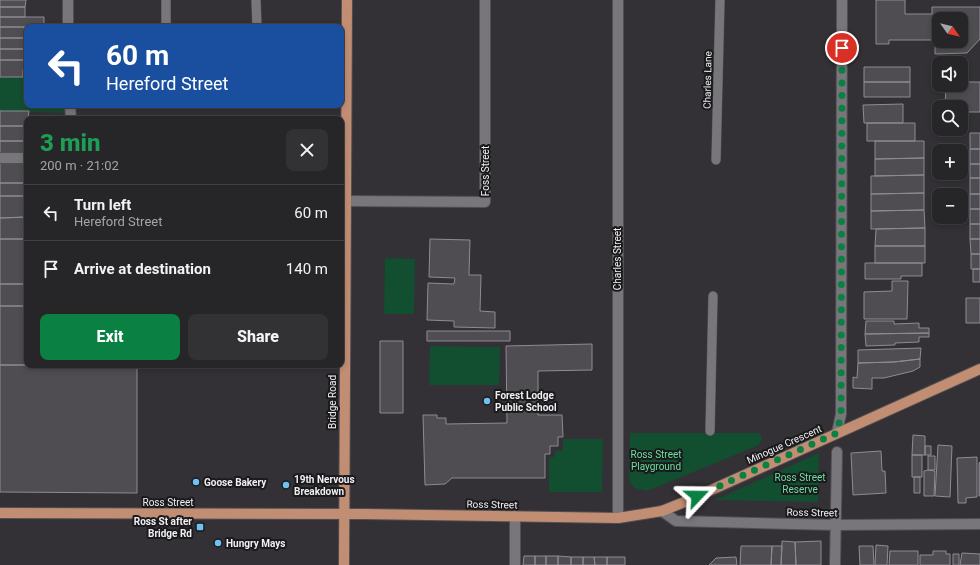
<!DOCTYPE html>
<html lang="en">
<head>
<meta charset="utf-8">
<style>
  :root { --surface:#262528; --page:#323134; --text:#f1f3f6; --muted:#a4a5a8; --line:#424245; --accent:#0b8043 }
  body { margin:0; font-family:Roboto,sans-serif; background:var(--page); color:var(--text); height:100vh; display:flex; flex-direction:column; font-size:15px; white-space:nowrap }
  * { box-sizing:border-box; margin:0 }
  p { font-size:13px; color:var(--muted) }
  .icon { flex:none; width:22px; height:22px; fill:none; stroke:currentColor; stroke-width:2; stroke-linecap:round; stroke-linejoin:round }
  .map { position:relative; flex:1; overflow:hidden }
  .sheet { position:absolute; left:24px; top:116px; width:320px; height:252px; display:flex; flex-direction:column; background:var(--surface); border-radius:8px; box-shadow:0 2px 6px #0003,0 0 0 1px var(--line) }
  .sheet>* { flex:none }
  .guide { position:absolute; left:24px; top:24px; width:320px; height:84px; border-radius:8px; box-shadow:0 2px 6px #0003,0 0 0 1px var(--line); background:#1a4fa0; color:#fff; overflow:hidden }
  .needle { width:26px; rotate:124deg }
  .tools { position:absolute; left:932px; top:12px; display:grid; gap:8px }
  .tools a { display:grid; place-items:center; width:36px; height:36px; border-radius:8px; background:var(--surface); box-shadow:0 2px 6px #0003,0 0 0 1px var(--line); font-size:20px }
  .pin { position:absolute; display:grid; place-items:center; width:34px; height:34px; color:#fff; margin:-17px; border:2px solid #fff; border-radius:50%; box-shadow:0 1px 4px #0007 }
  .me { position:absolute; width:44px; margin:-22px; rotate:67deg; stroke-linejoin:round; filter:drop-shadow(0 0 3px #0008) }
  .turn { display:flex; align-items:center; gap:14px; height:84px; padding:0 16px; font-size:18px }
  .turn .icon { width:52px; height:52px; stroke-width:2.5 }
  .turn b { display:block; font-size:28px; line-height:34px }
  .round { display:grid; place-items:center; flex:none; width:42px; height:42px; border-radius:8px; background:var(--page) }
  .overview { display:flex; align-items:center; justify-content:space-between; height:68px; padding:0 16px }
  h1 { font-size:24px; font-weight:800; line-height:30px; color:#1e9e55 }
  .action { display:flex; gap:8px; margin-top:auto; padding:8px 16px }
  .action a { flex:1; height:46px; border-radius:8px; background:var(--accent); color:#fff; font-size:16px; font-weight:800; line-height:46px; text-align:center }
  .action a+a { background:var(--page); color:var(--text) }
  ul { padding:0; list-style:none }
  li { display:flex; align-items:center; gap:12px; height:56px; padding:0 16px; border-top:1px solid var(--line) }
  li div { flex:1 }
  li b { display:block; font-size:15px }
  li em { font-style:normal }
  .map>svg:first-child { display:block }
  .green { fill:#124e30 }
  .building { fill:#4f4d52; stroke:#8e8c92; fill-rule:evenodd }
  .lines { fill:none; stroke-linecap:round; stroke-linejoin:round }
  .lane-casing { stroke:#525054; stroke-width:10 }
  .street-casing { stroke:#525054; stroke-width:12 }
  .primary-casing { stroke:#525054; stroke-width:12 }
  .lane { stroke:#78767b; stroke-width:9 }
  .street { stroke:#78767b; stroke-width:10 }
  .primary { stroke:#c28e73; stroke-width:10 }
  .route { stroke:#0b8043; stroke-width:7; stroke-dasharray:0 12.6 }
  .poi-dot { fill:#6ec2f3; stroke:#1a191b; stroke-width:1.5 }
  .labels { text-anchor:middle; stroke-width:4; stroke-linejoin:round; paint-order:stroke }
  .street-label { font-size:10px; fill:#efeef1; stroke:#1a191b }
  .poi-label { font-size:10px; font-weight:bold; fill:#efeef1; stroke:#1a191b; text-anchor:start }
  .park-label { font-size:10px; fill:#6ae09f; stroke:#1a191b }
</style>
</head>
<body>
<div class="map">
<svg width="980" height="565" viewBox="0 0 980 565">
  <rect width="100%" height="100%" fill="#333136"/>
  <path class="green" d="M0,77H27V105H63L64,113L0,111Z
    M385,258L415,259L414,314H384Z
    M430,346L500,347L499,385H429Z
    M630,433H760L762,438L759,445L647,491L634,488L629,480Z
    M563,439H603L602,492H549V457H555V451H563Z
    M819,453L818,502L715,500Z"/>
  <path class="building" d="M0,0H26L25,7H0Z
    M876,0H905V14H932V7H980V39L967,53L935,54V40H889V44H876ZM939,19H961V41H939Z
    M0,7H25V17H0Z
    M0,17H44V27H0Z
    M0,27H24L25,38H0Z
    M0,38H27V49H0Z
    M0,49H27V60H0Z
    M0,60H27V70H23V77H0Z
    M864,67H910V82H864Z
    M961,77H967V82H980V112H966V117L961,118V107H945L946,85H961Z
    M864,82H910V97H864Z
    M903,104V123H864L863,105Z
    M0,111H29L27,126H0Z
    M272,116H316V119H272Z
    M867,123H915V141H867Z
    M0,126H27V141H0Z
    M970,133H980V149H970Z
    M0,141H27V154H0Z
    M875,141H924V158L875,159Z
    M970,149H980V164H970Z
    M924,158V175L875,176V159Z
    M27,162V183H0V163Z
    M970,164H980V178H970Z
    M924,175V193L871,194V176Z
    M970,178H980V194H970Z
    M0,183H27V196H0Z
    M924,193V210L871,211V194Z
    M970,194H980V209H970Z
    M0,196H27V217L0,218Z
    M970,209H980V224H970Z
    M924,210L925,228L871,229V211Z
    M27,217V239H0V218Z
    M970,224H980V239H970Z
    M925,228V246H875L876,229Z
    M0,239H27V284H0Z
    M430,239L470,240L469,275H481L480,311L495,312V328L454,327V321L427,320L428,283L454,284L455,278L429,277Z
    M970,239H980V254H971Z
    M875,246H925V263H875Z
    M971,254H980V269H971Z
    M865,263H922V276H901V279H865Z
    M973,269H980V282H973Z
    M892,281H908L907,319H864V292L892,291Z
    M0,284H27V306H0Z
    M966,298H980V323H966Z
    M0,306H27V365H0Z
    M866,321H894V324L919,323V328H929V333L865,334Z
    M427,331H510V341H427Z
    M929,333V337H919V342L895,343V345L866,346L865,334Z
    M380,341H403V413H380Z
    M592,344V370L538,371V415H562L563,437H558V446H550V454H545V478H452L445,484L425,485L423,415H437V418H446V424L507,423L506,346Z
    M921,348L920,359L894,362L858,363V350Z
    M920,359V367L913,371L884,378H872V389L853,388V377L857,378L858,363L894,362Z
    M0,365H137V493L0,492Z
    M913,435L925,436V455H912Z
    M938,445L952,446L950,497L935,496Z
    M925,446H931V455H925Z
    M881,451L882,471H885L886,493L853,495L851,453Z
    M912,455H922V477H912Z
    M928,456H935V470H928Z
    M977,457V497L966,498V503H958L957,458Z
    M980,462V496H979V463Z
    M928,470L935,471L934,496H924V471Z
    M914,477H920V493H914Z
    M782,541L795,542L796,565H781Z
    M821,541V565H796L795,542Z
    M876,545L888,546L887,565H875Z
    M741,546H772L771,565H740Z
    M772,546H782L781,565H771Z
    M859,546H873L874,565H860Z
    M890,551H918V565H889Z
    M933,551H946V554H950V565H920V555H933Z
    M962,553L980,554V565H960Z
    M953,554H959V565H953Z
    M524,556H535V565H523Z
    M535,556H546V565H535Z
    M546,556H558V565H546Z
    M558,556L571,557V565H558Z
    M571,557H583V565H571Z
    M583,557H594L595,565H583Z
    M594,557H607V565H595Z
    M607,557H625V565H607Z
    M736,557L737,565H709L716,558Z"/>
  <g class="lines">
    <g class="lane-casing">
      <path id="lane" d="M256,0L257,27
        M166,27V0
        M716,160L720,0
        M710,431L713,296"/>
    </g>
    <g class="street-casing">
      <path id="street" d="M68,0V27
        M70,105L71,119
        M0,158H27
        M346,201L485,202V0
        M837,433L841,414L842,0
        M662,511L676,521L836,525L980,524
        M618,518V0
        M515,565V516
        M835,565L837,452"/>
    </g>
    <g class="primary-casing">
      <path id="primary" d="M0,513L364,514L618,518L662,511L687,501L980,369
        M344,565L347,0"/>
    </g>
    <use href="#lane" class="lane"/>
    <use href="#street" class="street"/>
    <use href="#primary" class="primary"/>
  </g>
  <g class="lines">
    <path class="route" d="M697,496L837,433L841,414L842,48"/>
  </g>
  <g class="poi-dot">
    <circle cx="487" cy="401" r="4"/>
    <circle cx="196" cy="482" r="4"/>
    <circle cx="286" cy="485" r="4"/>
    <rect x="196" y="523" width="8" height="8" rx="2"/>
    <circle cx="218" cy="543" r="4"/>
  </g>
  <g class="labels">
    <g class="street-label">
      <text transform="translate(707 80) rotate(-89)" y="4">Charles Lane</text>
      <text transform="translate(485 171) rotate(-90)" y="4">Foss Street</text>
      <text transform="translate(617 259) rotate(-90)" y="4">Charles Street</text>
      <text transform="translate(332 402) rotate(-90)" y="4">Bridge Road</text>
      <text transform="translate(784 444) rotate(-24)" y="4">Minogue Crescent</text>
      <text x="168" y="506">Ross Street</text>
      <text transform="translate(492 504) rotate(1)" y="4">Ross Street</text>
      <text transform="translate(812 512) rotate(1)" y="4">Ross Street</text>
    </g>
    <g class="poi-label">
      <text x="495" y="399">Forest Lodge<tspan x="495" dy="12">Public School</tspan></text>
      <text x="294" y="483">19th Nervous<tspan x="294" dy="12">Breakdown</tspan></text>
      <text x="204" y="486">Goose Bakery</text>
      <text x="192" y="525" text-anchor="end">Ross St after<tspan x="192" dy="12">Bridge Rd</tspan></text>
      <text x="226" y="547">Hungry Mays</text>
    </g>
    <g class="park-label">
      <text x="656" y="458">Ross Street<tspan x="656" dy="12">Playground</tspan></text>
      <text x="800" y="481">Ross Street<tspan x="800" dy="12">Reserve</tspan></text>
    </g>
  </g>
</svg>
<div class="tools">
<a><svg class="needle" viewBox="-14 -14 28 28"><path d="M0-13l5 13h-10z" fill="#e53935"/><path d="M0 13l5-13h-10z" fill="#a4a5a8"/></svg></a>
<a><svg class="icon" aria-label="sound" viewBox="0 0 24 24"><path d="M4 9h4l5-4v14l-5-4H4zM17 9q2 3 0 6"/></svg></a>
<a><svg class="icon" aria-label="search" viewBox="0 0 24 24"><circle cx="10" cy="10" r="6"/><path d="M15 15l6 6"/></svg></a>
<a>+</a>
<a>−</a>
</div>
<div class="pin" style="left:842px;top:48px;background:#d93025"><svg class="icon" aria-label="arrive" viewBox="0 0 24 24"><path d="M6 21V4h12l-3 4 3 4H6"/></svg></div>
<svg class="me" style="left:697px;top:496px" viewBox="-20 -20 40 40"><path d="M0-17L14 15 0 8-14 15z" fill="#0b8043" stroke="#fff" stroke-width="4"/></svg>
<div class="guide">
<div class="turn"><svg class="icon" aria-label="left" viewBox="0 0 24 24"><path d="M17 20v-9H6M10 6l-5 5 5 5"/></svg><div><b>60 m</b>Hereford Street</div></div>
</div>
<section class="sheet">
<div class="overview"><div><h1>3 min</h1><p>200 m · 21:02</p></div><a class="round"><svg class="icon" aria-label="close" viewBox="0 0 24 24"><path d="M6 6l12 12M18 6L6 18"/></svg></a></div>
<ul>
<li><svg class="icon" aria-label="left" viewBox="0 0 24 24"><path d="M17 20v-9H6M10 6l-5 5 5 5"/></svg><div><b>Turn left</b><p>Hereford Street</p></div><em>60 m</em></li>
<li><svg class="icon" aria-label="arrive" viewBox="0 0 24 24"><path d="M6 21V4h12l-3 4 3 4H6"/></svg><div><b>Arrive at destination</b></div><em>140 m</em></li>
</ul>
<div class="action"><a>Exit</a><a>Share</a></div>
</section>
</div>
</body>
</html>
